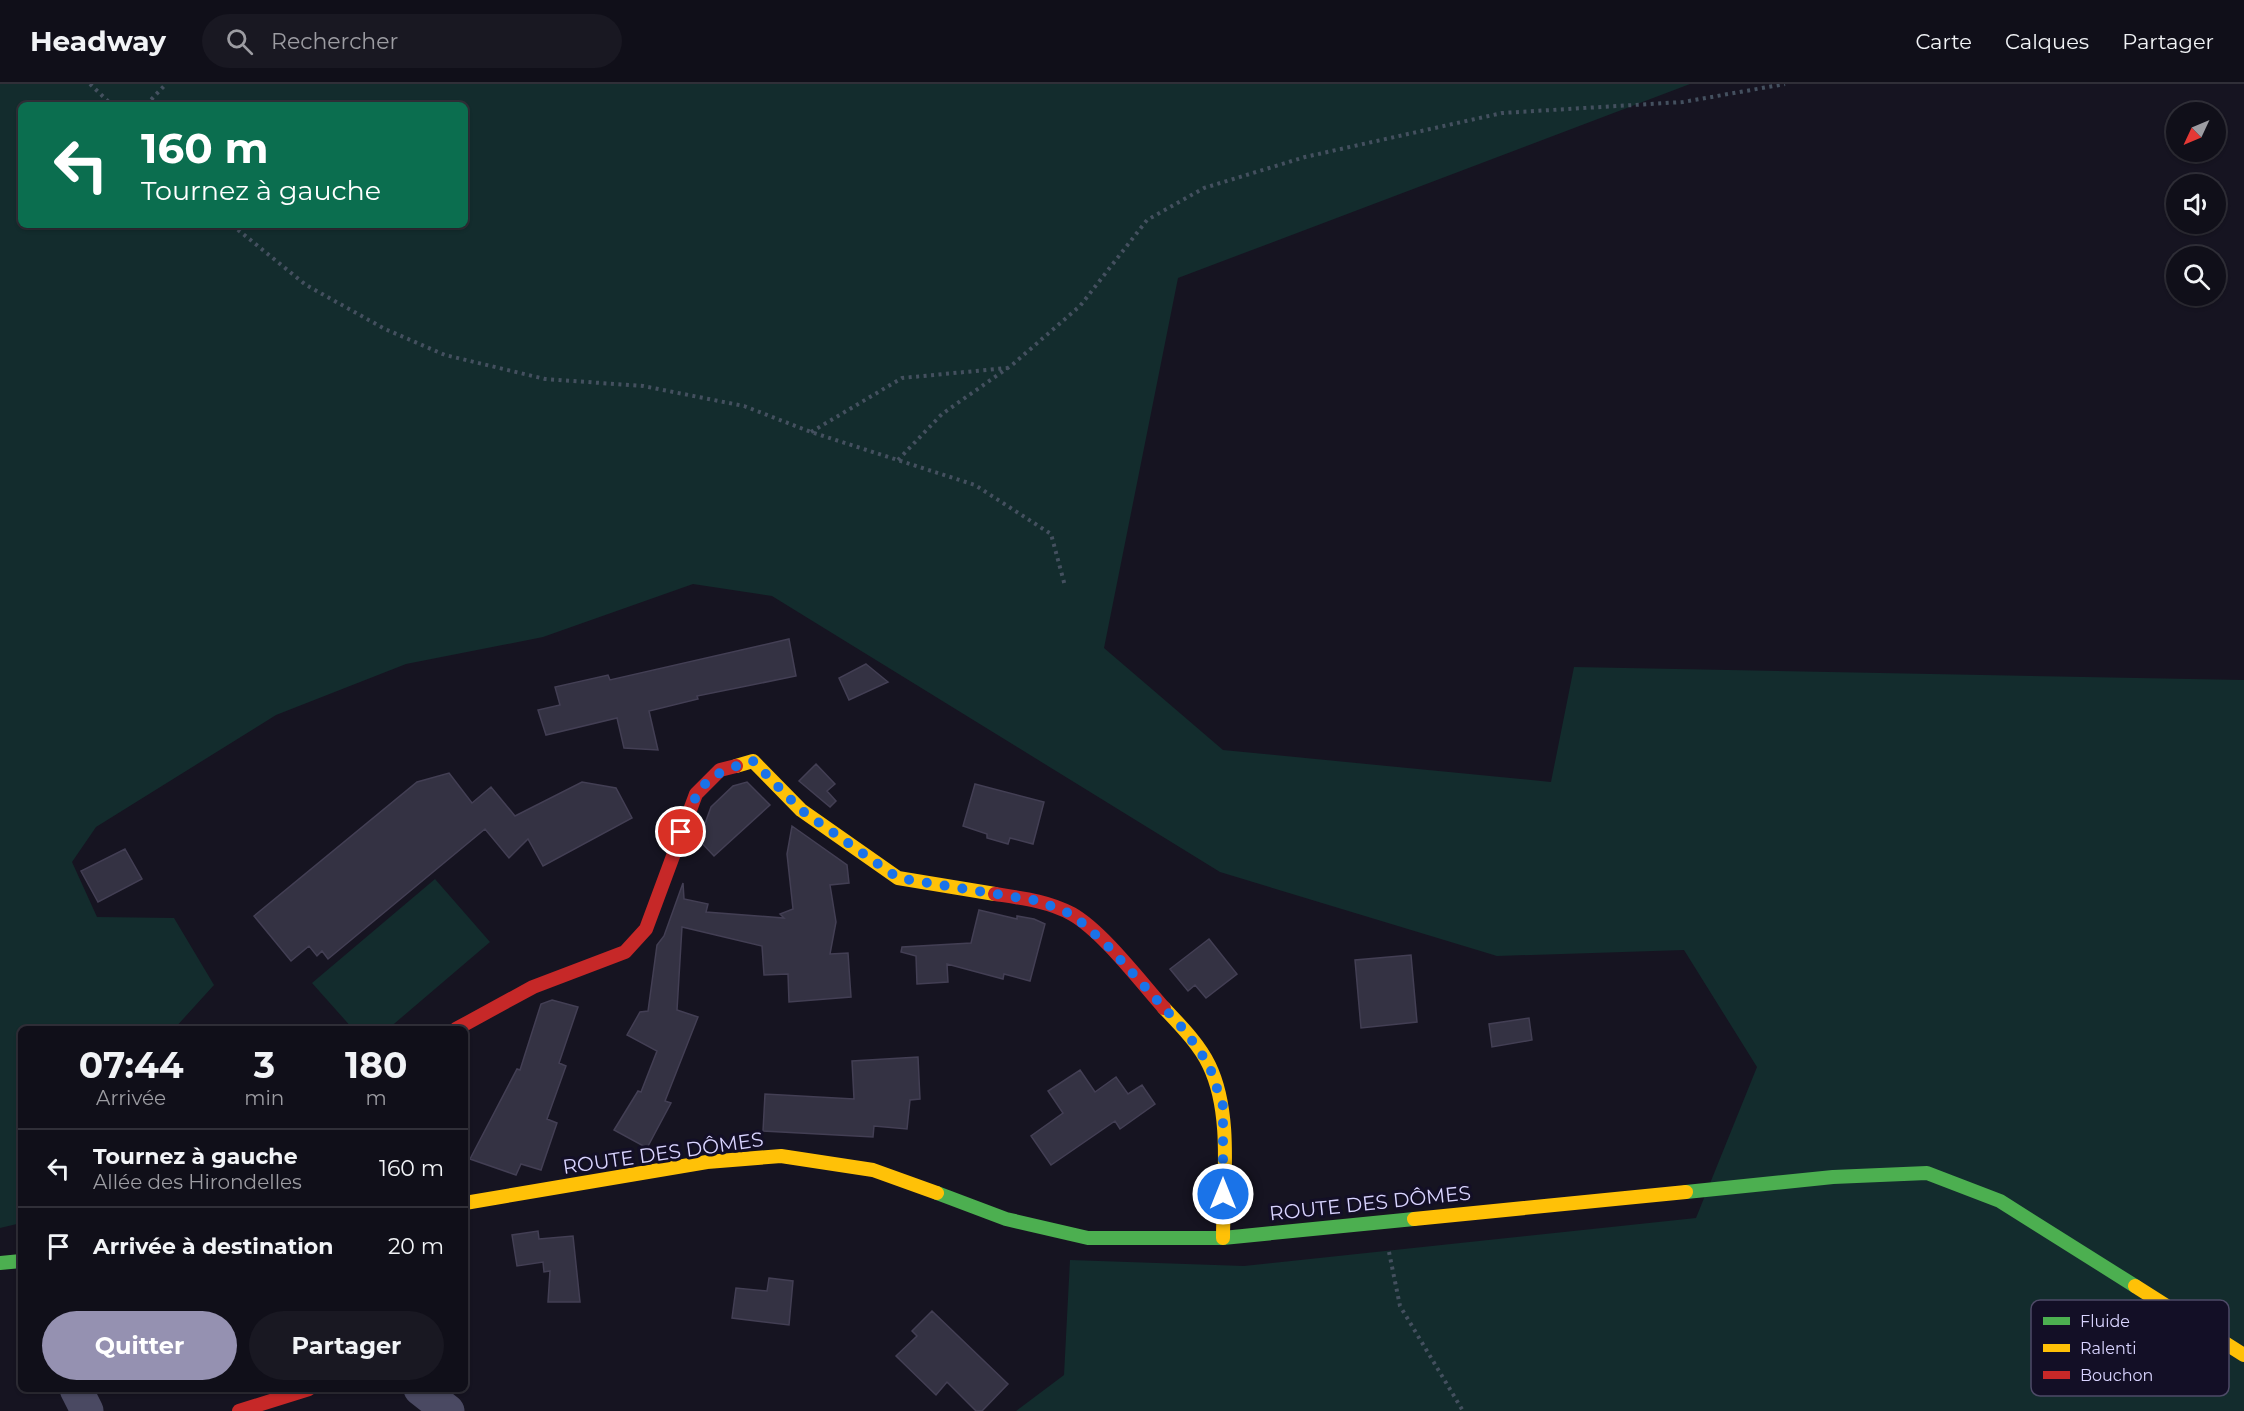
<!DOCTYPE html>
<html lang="fr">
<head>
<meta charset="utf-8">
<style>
  :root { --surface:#100f19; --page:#191822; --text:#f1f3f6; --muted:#9c9ca2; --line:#302f38; --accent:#9591b1 }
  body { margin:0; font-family:Montserrat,sans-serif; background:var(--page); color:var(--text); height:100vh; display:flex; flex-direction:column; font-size:22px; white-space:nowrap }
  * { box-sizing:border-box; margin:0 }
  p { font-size:20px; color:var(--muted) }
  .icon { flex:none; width:33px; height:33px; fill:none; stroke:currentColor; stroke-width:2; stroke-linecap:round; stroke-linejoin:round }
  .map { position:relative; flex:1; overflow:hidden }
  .sheet { position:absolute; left:18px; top:942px; width:450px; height:366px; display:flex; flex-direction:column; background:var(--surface); border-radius:9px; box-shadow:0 2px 4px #0004,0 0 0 2px var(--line) }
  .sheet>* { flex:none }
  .guide { position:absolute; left:18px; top:18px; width:450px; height:126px; border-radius:9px; box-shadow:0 2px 4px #0004,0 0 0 2px var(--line); background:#0b6e4f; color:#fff; overflow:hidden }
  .needle { width:39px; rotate:226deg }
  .fabs { position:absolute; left:2166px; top:18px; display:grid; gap:12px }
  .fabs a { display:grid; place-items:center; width:60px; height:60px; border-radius:50%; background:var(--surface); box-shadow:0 2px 4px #0004,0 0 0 2px var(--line); font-size:30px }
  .pin { position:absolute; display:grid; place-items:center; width:51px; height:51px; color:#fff; margin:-26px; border:3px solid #fff; border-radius:50%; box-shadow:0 2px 6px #0007 }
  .me { position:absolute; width:66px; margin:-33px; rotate:0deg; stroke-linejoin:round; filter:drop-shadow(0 0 4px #0008) }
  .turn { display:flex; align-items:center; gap:21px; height:126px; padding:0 24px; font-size:27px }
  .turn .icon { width:78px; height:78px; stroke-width:2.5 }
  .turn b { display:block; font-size:42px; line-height:51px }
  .eta { display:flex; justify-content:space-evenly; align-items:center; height:102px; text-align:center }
  .eta b { font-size:36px; font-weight:700; line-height:42px }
  .primary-button { display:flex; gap:12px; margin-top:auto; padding:12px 24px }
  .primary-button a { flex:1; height:69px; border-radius:36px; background:var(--accent); color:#fff; font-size:24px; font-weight:700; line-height:69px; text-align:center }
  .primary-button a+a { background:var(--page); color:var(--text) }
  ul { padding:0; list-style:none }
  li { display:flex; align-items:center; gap:18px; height:78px; padding:0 24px; border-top:2px solid var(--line) }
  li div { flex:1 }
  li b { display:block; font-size:22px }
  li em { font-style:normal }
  header { display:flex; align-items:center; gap:36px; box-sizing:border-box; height:84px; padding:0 30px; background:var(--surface); border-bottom:2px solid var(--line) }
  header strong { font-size:28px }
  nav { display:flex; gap:33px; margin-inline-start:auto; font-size:21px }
  .search { width:420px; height:54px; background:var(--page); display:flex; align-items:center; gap:15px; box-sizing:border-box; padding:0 21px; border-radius:33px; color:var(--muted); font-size:22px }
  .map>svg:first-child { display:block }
  .green { fill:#132c2d; fill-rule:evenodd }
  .building { fill:#343243; stroke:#433f54; stroke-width:1.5 }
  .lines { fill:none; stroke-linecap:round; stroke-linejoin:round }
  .path { stroke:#44505f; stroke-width:4; stroke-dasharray:3 4.5; stroke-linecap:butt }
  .street { stroke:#4a4962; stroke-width:33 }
  .fast { stroke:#4caf50; stroke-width:14 }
  .slow { stroke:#ffc107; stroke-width:14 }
  .jam { stroke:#c62828; stroke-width:14 }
  .route { stroke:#1a73e8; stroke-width:10; stroke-dasharray:0 18 }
  .labels { text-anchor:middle; stroke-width:6; stroke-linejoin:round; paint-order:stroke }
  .street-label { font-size:20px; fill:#d9d4ff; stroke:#130f26 }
  .key { fill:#130f26; stroke:#4e4a67; stroke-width:1.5 }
  .key-label { font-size:16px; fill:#d9d4ff }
</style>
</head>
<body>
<header>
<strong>Headway</strong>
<div class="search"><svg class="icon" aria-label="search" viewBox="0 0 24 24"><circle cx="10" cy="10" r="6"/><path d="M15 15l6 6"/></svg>Rechercher</div>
<nav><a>Carte</a><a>Calques</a><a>Partager</a></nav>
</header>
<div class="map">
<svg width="2244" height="1327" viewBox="0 0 2244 1327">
  <rect width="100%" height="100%" fill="#161421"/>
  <path class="green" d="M0,0H1690L1178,194L1104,564L1223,666L1551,698L1574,583L2244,596V1327H1016L1064,1291L1070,1176L1244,1182L1696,1134L1757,983L1684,866L1497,872L1220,788L772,512L693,500L543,553L406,580L276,631L96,743L72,778L97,833L174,834L214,901L174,945H21V1139L0,1144ZM21,21H465V141H21Z
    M435,795L490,858L388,945H353L312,899Z"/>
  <path class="building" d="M789,555L796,592L697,612L698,615L649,627L658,666L624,664L617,634L546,651L538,626L560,621L555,603L608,591L610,596Z
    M866,580L888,598L849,616L839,594Z
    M816,680L835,700L827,707L836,717L830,723L799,697Z
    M449,689L472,719L491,703L515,732L582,698L616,704L632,734L543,782L528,755L509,774L485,745L328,875L322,867L317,872L309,862L291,877L254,832L417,698Z
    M747,698L770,721L714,772L699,756L711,723L733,702Z
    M975,700L1044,718L1033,760L1010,754L1008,760L987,754V750L963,742Z
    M792,742L847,781L849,799L830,801L836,838L830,870L848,869L851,913L789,918L788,890L764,891L762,862L682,843L677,926L698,933L665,1017L671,1019L647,1064L614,1046L638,1007L641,1008L657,967L627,951L640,928L648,927L657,861L664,852L683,799L684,815L708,820L706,828L784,834L780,830L793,825L787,770Z
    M125,765L142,795L98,818L81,787Z
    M979,826L1017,835V832L1034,835L1045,840L1030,897L1004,890L1003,895L947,880L948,898L917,900L916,872L901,868L902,863L971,859Z
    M1209,855L1237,890L1206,914L1195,901L1188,907L1170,885Z
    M1411,871L1417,938L1361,944L1355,876Z
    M552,916L578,923L559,979L566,982L547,1035L557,1039L541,1086L521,1080L516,1091L470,1075L517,985L520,986L541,920Z
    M1529,934L1532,956L1492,963L1489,940Z
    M918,973L920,1015L910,1016L907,1045L874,1042L873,1053L763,1047L765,1010L854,1015L852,977Z
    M1080,986L1095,1008L1116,993L1128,1010L1142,1001L1155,1020L1120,1045L1115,1037L1051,1081L1031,1052L1063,1029L1048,1007Z
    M538,1147L539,1155L573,1152L580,1218H548L550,1187L544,1188L543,1178L517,1182L512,1151Z
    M769,1194L793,1197L789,1241L732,1234L736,1204L767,1207Z
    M932,1227L1008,1300L982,1327H976L947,1298L936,1311L896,1272L917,1252L912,1247Z"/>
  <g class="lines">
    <path class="path" d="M90,0L112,21
      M146,21L166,0
      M232,141L306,201L385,245L445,271L545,295L643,302L744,322L811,348L975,401L1051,450L1065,502
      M811,348L902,294L1007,284
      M898,376L942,330L1012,281L1080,222L1147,136L1204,104L1305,73L1502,29L1683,18L1785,0
      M1389,1168L1400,1222L1463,1327"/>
    <path class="street" d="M76,1305L87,1327
      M420,1305L448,1327"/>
    <path class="fast" d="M1686,1108L1833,1093L1927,1089L2000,1117L2135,1202
      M937,1109L1006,1135L1088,1154H1223L1414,1135
      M0,1179L21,1177"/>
    <path class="slow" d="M736,682L753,677L801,726L898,794L995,810
      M1164,924C1180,941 1199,960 1209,981C1233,1030 1223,1101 1223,1154
      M465,1119L707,1078L781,1072L873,1086L937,1109
      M1414,1135L1686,1108
      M2135,1202L2244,1271"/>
    <path class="jam" d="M995,810C1021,814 1048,817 1072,830C1102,847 1140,897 1164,924
      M456,945L533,903L625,868L646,845L696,710L720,686L736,682
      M239,1327L309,1305"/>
  </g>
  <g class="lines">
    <path class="route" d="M681,748C699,701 703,691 753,677L801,726L898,794L1039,817L1073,831L1106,860L1186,948L1209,981L1223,1022V1110"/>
  </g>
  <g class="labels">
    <g class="street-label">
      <text transform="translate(663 1069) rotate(-8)" y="7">ROUTE DES DÔMES</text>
      <text transform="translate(1370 1119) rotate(-6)" y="7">ROUTE DES DÔMES</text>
    </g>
  </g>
  <rect x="2031" y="1216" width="198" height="96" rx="9" class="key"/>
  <rect x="2043" y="1233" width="27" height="8" fill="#4caf50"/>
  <rect x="2043" y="1260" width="27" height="8" fill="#ffc107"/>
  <rect x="2043" y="1287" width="27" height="8" fill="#c62828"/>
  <g class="key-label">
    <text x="2080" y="1243">Fluide</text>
    <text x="2080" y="1270">Ralenti</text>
    <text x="2080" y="1297">Bouchon</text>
  </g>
</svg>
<div class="fabs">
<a><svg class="needle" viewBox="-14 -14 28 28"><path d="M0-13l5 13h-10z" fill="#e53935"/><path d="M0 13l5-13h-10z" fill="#9c9ca2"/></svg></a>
<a><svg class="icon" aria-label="sound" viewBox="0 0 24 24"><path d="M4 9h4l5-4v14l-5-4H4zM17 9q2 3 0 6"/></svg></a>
<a><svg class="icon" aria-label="search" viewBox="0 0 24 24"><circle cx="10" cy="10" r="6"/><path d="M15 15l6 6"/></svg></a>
</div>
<div class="pin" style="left:681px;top:748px;background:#d93025"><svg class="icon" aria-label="arrive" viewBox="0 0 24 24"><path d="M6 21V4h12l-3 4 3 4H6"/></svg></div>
<svg class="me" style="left:1223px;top:1110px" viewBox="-20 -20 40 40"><circle r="17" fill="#1a73e8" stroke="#fff" stroke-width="3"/><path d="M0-11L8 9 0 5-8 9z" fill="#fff"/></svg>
<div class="guide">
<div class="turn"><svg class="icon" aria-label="left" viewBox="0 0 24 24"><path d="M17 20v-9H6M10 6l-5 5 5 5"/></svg><div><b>160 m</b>Tournez à gauche</div></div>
</div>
<section class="sheet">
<div class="eta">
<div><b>07:44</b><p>Arrivée</p></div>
<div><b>3</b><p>min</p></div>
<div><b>180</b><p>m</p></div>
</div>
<ul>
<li><svg class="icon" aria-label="left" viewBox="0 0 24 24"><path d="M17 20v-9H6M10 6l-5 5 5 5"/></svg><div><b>Tournez à gauche</b><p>Allée des Hirondelles</p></div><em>160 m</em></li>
<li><svg class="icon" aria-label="arrive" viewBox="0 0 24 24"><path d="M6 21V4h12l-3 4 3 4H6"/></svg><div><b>Arrivée à destination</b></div><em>20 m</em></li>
</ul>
<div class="primary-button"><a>Quitter</a><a>Partager</a></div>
</section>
</div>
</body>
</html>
